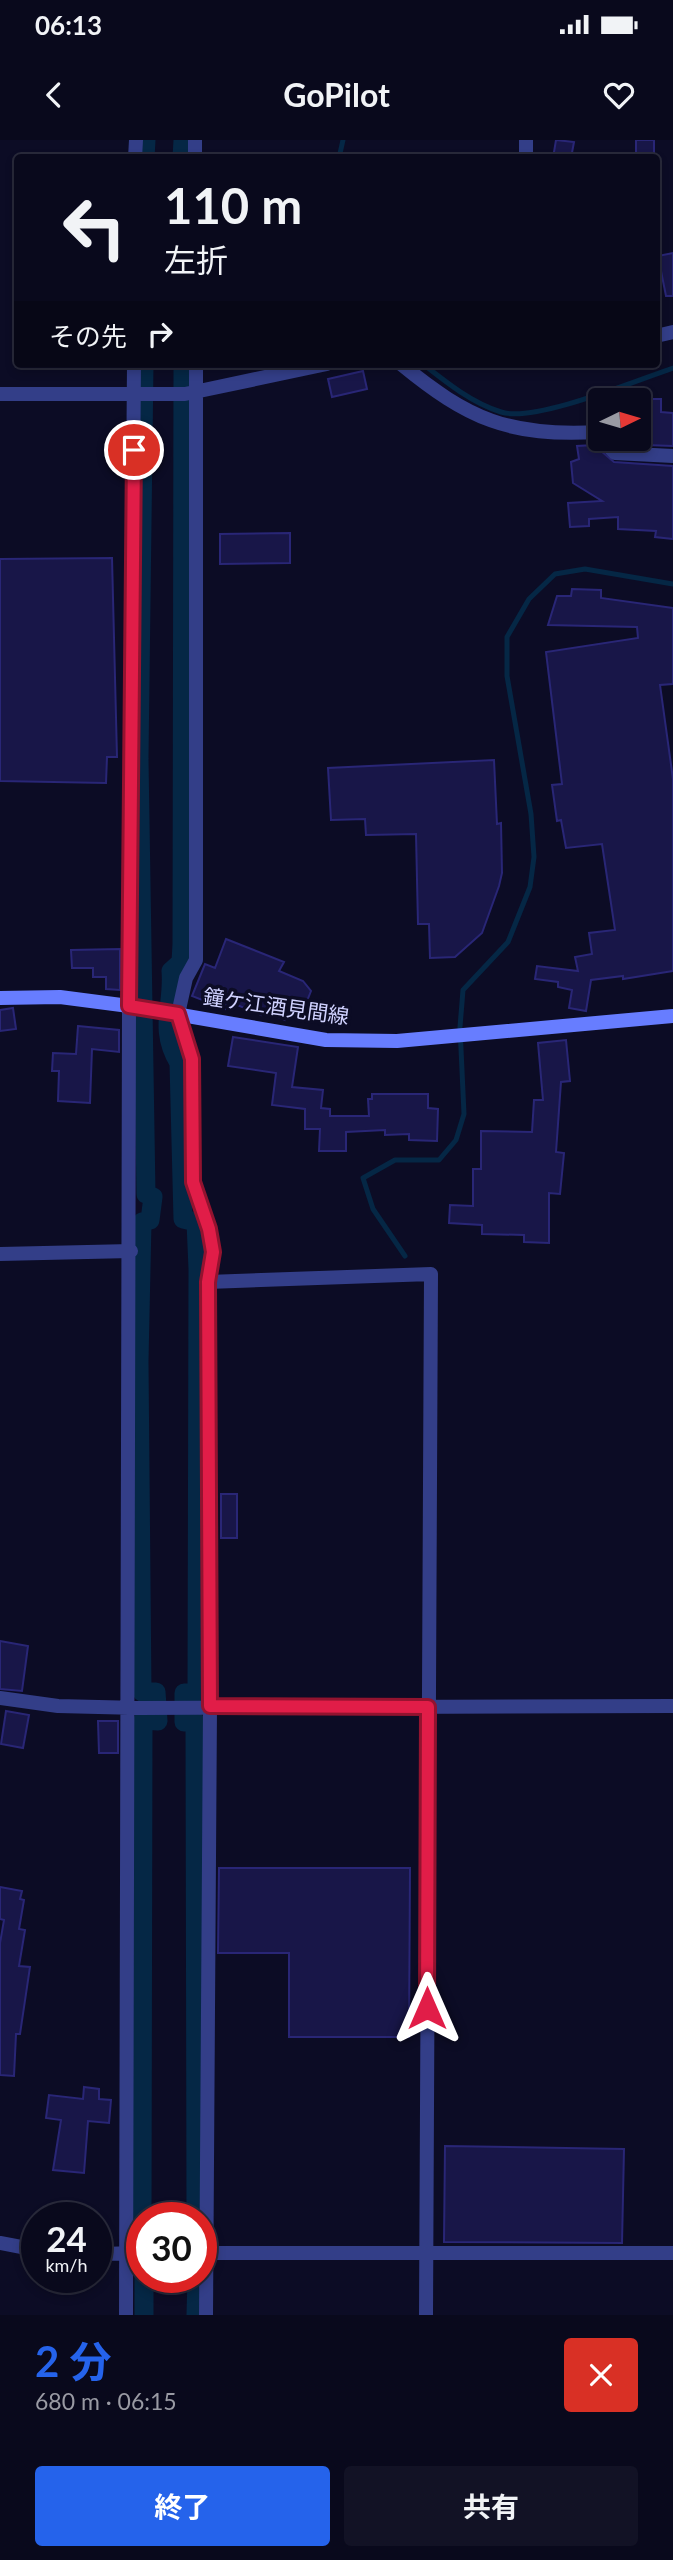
<!DOCTYPE html>
<html lang="ja">
<head>
<meta charset="utf-8">
<style>
  :root { --surface:#09091c; --page:#121225; --text:#f1f3f6; --muted:#999aa3; --line:#292a3b; --accent:#2563eb }
  body { margin:0; font-family:Lato,"Noto Sans JP",sans-serif; background:var(--page); color:var(--text); height:100vh; display:flex; flex-direction:column; font-size:26px; white-space:nowrap }
  * { box-sizing:border-box; margin:0 }
  p { font-size:23px; color:var(--muted) }
  .icon { flex:none; width:38px; height:38px; fill:none; stroke:currentColor; stroke-width:2; stroke-linecap:round; stroke-linejoin:round }
  .map { position:relative; height:2175px; overflow:hidden }
  .side { display:flex; flex-direction:column; background:var(--surface); flex:1 }
  .side>* { flex:none }
  .hud { position:absolute; left:14px; top:14px; width:646px; height:214px; border-radius:7px; box-shadow:0 4px 10px #0003,0 0 0 2px var(--line); background:#09091c; color:var(--text); overflow:hidden }
  .needle { width:46px; rotate:85deg }
  .fabs { position:absolute; left:588px; top:248px; display:grid; gap:14px }
  .fabs a { display:grid; place-items:center; width:63px; height:63px; border-radius:7px; background:var(--surface); box-shadow:0 4px 10px #0003,0 0 0 2px var(--line); font-size:35px }
  .speed { position:absolute; left:21px; top:2062px; display:flex; gap:14px; font-size:35px; font-weight:700; text-align:center }
  .speed>* { display:grid; place-content:center; width:91px; height:91px; border-radius:50%; background:var(--surface); box-shadow:0 4px 10px #0003,0 0 0 2px var(--line); line-height:1 }
  .speed small { font-size:18px; font-weight:400 }
  .speed .limit { border:10px solid #d22; background:#fff; color:#111 }
  .pin { position:absolute; display:grid; place-items:center; width:60px; height:60px; color:#fff; margin:-30px; border:4px solid #fff; border-radius:50%; box-shadow:0 2px 7px #0007 }
  .me { position:absolute; width:77px; margin:-38px; rotate:0deg; stroke-linejoin:round; filter:drop-shadow(0 0 5px #0008) }
  .turn { display:flex; align-items:center; gap:24px; height:147px; padding:0 35px; font-size:32px }
  .turn .icon { width:91px; height:91px; stroke-width:2.5 }
  .turn b { display:block; font-size:49px; line-height:60px }
  .then { display:flex; align-items:center; height:66px; padding:0 35px; background:#0003; gap:14px; font-size:26px }
  .round { display:grid; place-items:center; flex:none; width:74px; height:74px; border-radius:7px; background:var(--page) }
  .summary { display:flex; align-items:center; justify-content:space-between; height:119px; padding:0 35px }
  h1 { font-size:42px; font-weight:700; line-height:52px; color:var(--accent) }
  .action { display:flex; gap:14px; margin-top:auto; padding:14px 35px }
  .action a { flex:1; height:80px; border-radius:7px; background:var(--accent); color:#fff; font-size:28px; font-weight:700; line-height:80px; text-align:center }
  .action a+a { background:var(--page); color:var(--text) }
  .status { display:flex; justify-content:space-between; align-items:center; height:49px; padding:0 35px; background:var(--surface); direction:ltr }
  .status svg { height:19px; fill:currentColor }
  header { display:flex; justify-content:space-between; align-items:center; height:91px; padding:0 35px; background:var(--surface); font-size:32px; font-weight:700 }
  .map>svg:first-child { display:block }
  .lines { fill:none; stroke-linecap:round; stroke-linejoin:round }
  .stream { stroke:#052745; stroke-width:5 }
  .canal { stroke:#052745; stroke-width:19 }
  .building { fill:#181648; stroke:#292676; stroke-width:2 }
  .street { stroke:#333e88; stroke-width:14 }
  .secondary { stroke:#677dff; stroke-width:14 }
  .route-casing { stroke:#92132f; stroke-width:18 }
  .route { stroke:#e11d48; stroke-width:12 }
  .labels { text-anchor:middle; stroke-width:7; stroke-linejoin:round; paint-order:stroke }
  .street-label { font-size:21px; fill:#d0d2ff; stroke:#0c0c25 }
</style>
</head>
<body>
<div class="status"><b>06:13</b><svg viewBox="0 0 49 12"><path d="M0 12V9h3v3zM5 12V6h3v6zM10 12V3h3v9zM15 12V0h3v12zM26 1h20v11H26zM47 4h2v5h-2z"/></svg></div>
<header><svg class="icon" aria-label="back" viewBox="0 0 24 24"><path d="M15 5l-7 7 7 7"/></svg>GoPilot<svg class="icon" aria-label="heart" viewBox="0 0 24 24"><path d="M12 20l-8-8c-3-5 5-10 8-4 3-6 11-1 8 4z"/></svg></header>
<div class="map">
<svg width="673" height="2175" viewBox="0 0 673 2175">
  <rect width="100%" height="100%" fill="#0c0c25"/>
  <g class="lines">
    <path class="stream" d="M339,18L343,0
      M423,224C447,243 472,263 501,272C534,283 637,240 673,228
      M405,1116L373,1069L363,1038L395,1020H439L456,1000L464,974L460,887L463,850L508,802L530,747L534,717L531,674L507,536V497L529,459L555,434L585,429L673,444"/>
    <path class="canal" d="M145,18L146,0
      M182,18L183,0
      M183,224L182,804L181,822L171,831C174,866 158,888 179,923L183,1079L196,1082L198,1129L197,1553H184V1582L195,1581L196,2077
      M142,2077L143,1580L158,1581L156,1552H142L139,1221L142,1082L150,1080L153,1057L146,1054L139,619L144,224
      M144,2175V2137
      M196,2175L197,2137"/>
  </g>
  <path class="building" d="M556,0L574,2L571,18H553Z
    M636,0H654V18H636Z
    M673,113V156H666L658,116Z
    M363,231L367,249L332,257L328,239Z
    M644,259H661V272L673,273V306L619,304L616,300L639,299V267H644Z
    M594,305L614,322L673,326V399L655,397L656,391L618,389V377L589,379V386L570,387L568,363L602,361L573,343L571,322L579,319L577,306Z
    M290,393V423L220,424V394Z
    M112,418L117,617H107L106,643L0,641V419Z
    M572,449L601,450V458L673,468V544L660,545L673,639V831L623,839V836L591,840L586,871L569,868L572,850L558,847V842L535,839L537,826L578,831L575,817L592,814L589,793L615,790L602,704L566,708L561,680L557,681L552,645L562,644L546,512L638,498L637,487L548,485L557,456H571Z
    M494,620L497,684L501,683L502,733L499,746L482,793L455,817L430,818L429,784H418L416,694L366,695L365,679L331,680L328,628Z
    M226,799L284,822L279,831L303,841L311,851L305,866L297,863L294,873L289,871L285,880L263,871L261,875L228,861L225,869L192,856L205,824L215,828Z
    M120,809V850L106,849V837H93V828H72L71,810Z
    M13,868L16,889L0,891V870Z
    M78,886L119,890V912L92,909L90,963L58,961L59,931H52L53,913L76,914Z
    M233,897L298,907L292,947L323,950L321,968L330,969V976H369L368,959H372V954H428V968L438,969L437,1001L409,1000V994L385,995V990L346,992V1011H319L320,989H305V969L272,965L276,933L228,926Z
    M566,900L570,941L561,942L556,1012L564,1013L560,1054L549,1053V1103L524,1102V1095L482,1094V1085L449,1083L450,1065L473,1066V1029H481V991L532,992L534,960H543L538,903Z
    M221,1354H237V1398H221Z
    M0,1501L28,1506L22,1551L0,1549Z
    M6,1571L29,1575L23,1608L1,1604Z
    M98,1581H118V1613H99Z
    M219,1728H410L409,1897H289V1813H218Z
    M0,1747L22,1751L20,1759L24,1760L19,1789L25,1790L19,1826L30,1827L20,1894H16L14,1936L0,1935V1803L4,1780L0,1779Z
    M84,1947L99,1949V1959L111,1960L109,1983L88,1981L84,2033L53,2030L61,1980L46,1978L49,1955L83,1959Z
    M445,2006L624,2009L622,2103L444,2102Z"/>
  <g class="lines">
    <path class="street" d="M195,0V18
      M526,0V18
      M135,18L136,0
      M656,196L673,192
      M196,224V820L186,838L178,874L192,919L193,1042L209,1089L213,1113L208,1142L210,1566L206,2175
      M401,224C468,279 509,297 598,292L600,297
      M0,254H185L327,224
      M601,299L615,313L673,316
      M0,1114L131,1111
      M208,1142L431,1134L426,2175
      M0,1558L58,1566L139,1568L673,1566
      M0,2103L37,2110
      M201,2113H673
      M96,2114L142,2113
      M126,2175L129,866L134,224"/>
    <path class="secondary" d="M0,858L60,857L129,866L326,900L397,901L673,876"/>
  </g>
  <g class="lines">
    <g class="route-casing">
      <path id="route" d="M134,310L129,866L178,874L192,919L193,1042L209,1089L213,1112L208,1142L210,1566L428,1567L427,1868"/>
    </g>
    <use href="#route" class="route"/>
  </g>
  <g class="labels">
    <g class="street-label">
      <text transform="translate(276 867) rotate(8)" y="7">鐘ケ江酒見間線</text>
    </g>
  </g>
</svg>
<div class="fabs">
<a><svg class="needle" viewBox="-14 -14 28 28"><path d="M0-13l5 13h-10z" fill="#e53935"/><path d="M0 13l5-13h-10z" fill="#999aa3"/></svg></a>
</div>
<div class="speed"><div>24<small>km/h</small></div><div class="limit">30</div></div>
<div class="pin" style="left:134px;top:310px;background:#d93025"><svg class="icon" aria-label="arrive" viewBox="0 0 24 24"><path d="M6 21V4h12l-3 4 3 4H6"/></svg></div>
<svg class="me" style="left:427px;top:1868px" viewBox="-20 -20 40 40"><path d="M0-17L14 15 0 8-14 15z" fill="#e11d48" stroke="#fff" stroke-width="4"/></svg>
<div class="hud">
<div class="turn"><svg class="icon" aria-label="left" viewBox="0 0 24 24"><path d="M17 20v-9H6M10 6l-5 5 5 5"/></svg><div><b>110 m</b>左折</div></div>
<div class="then">その先<svg class="icon" aria-label="right" viewBox="0 0 24 24"><path d="M7 20v-9h11M14 6l5 5-5 5"/></svg></div>
</div>
</div>
<section class="side">
<div class="summary"><div><h1>2 分</h1><p>680 m · 06:15</p></div><a class="round" style="background:#d93025;color:#fff"><svg class="icon" aria-label="close" viewBox="0 0 24 24"><path d="M6 6l12 12M18 6L6 18"/></svg></a></div>
<div class="action"><a>終了</a><a>共有</a></div>
</section>
</body>
</html>
